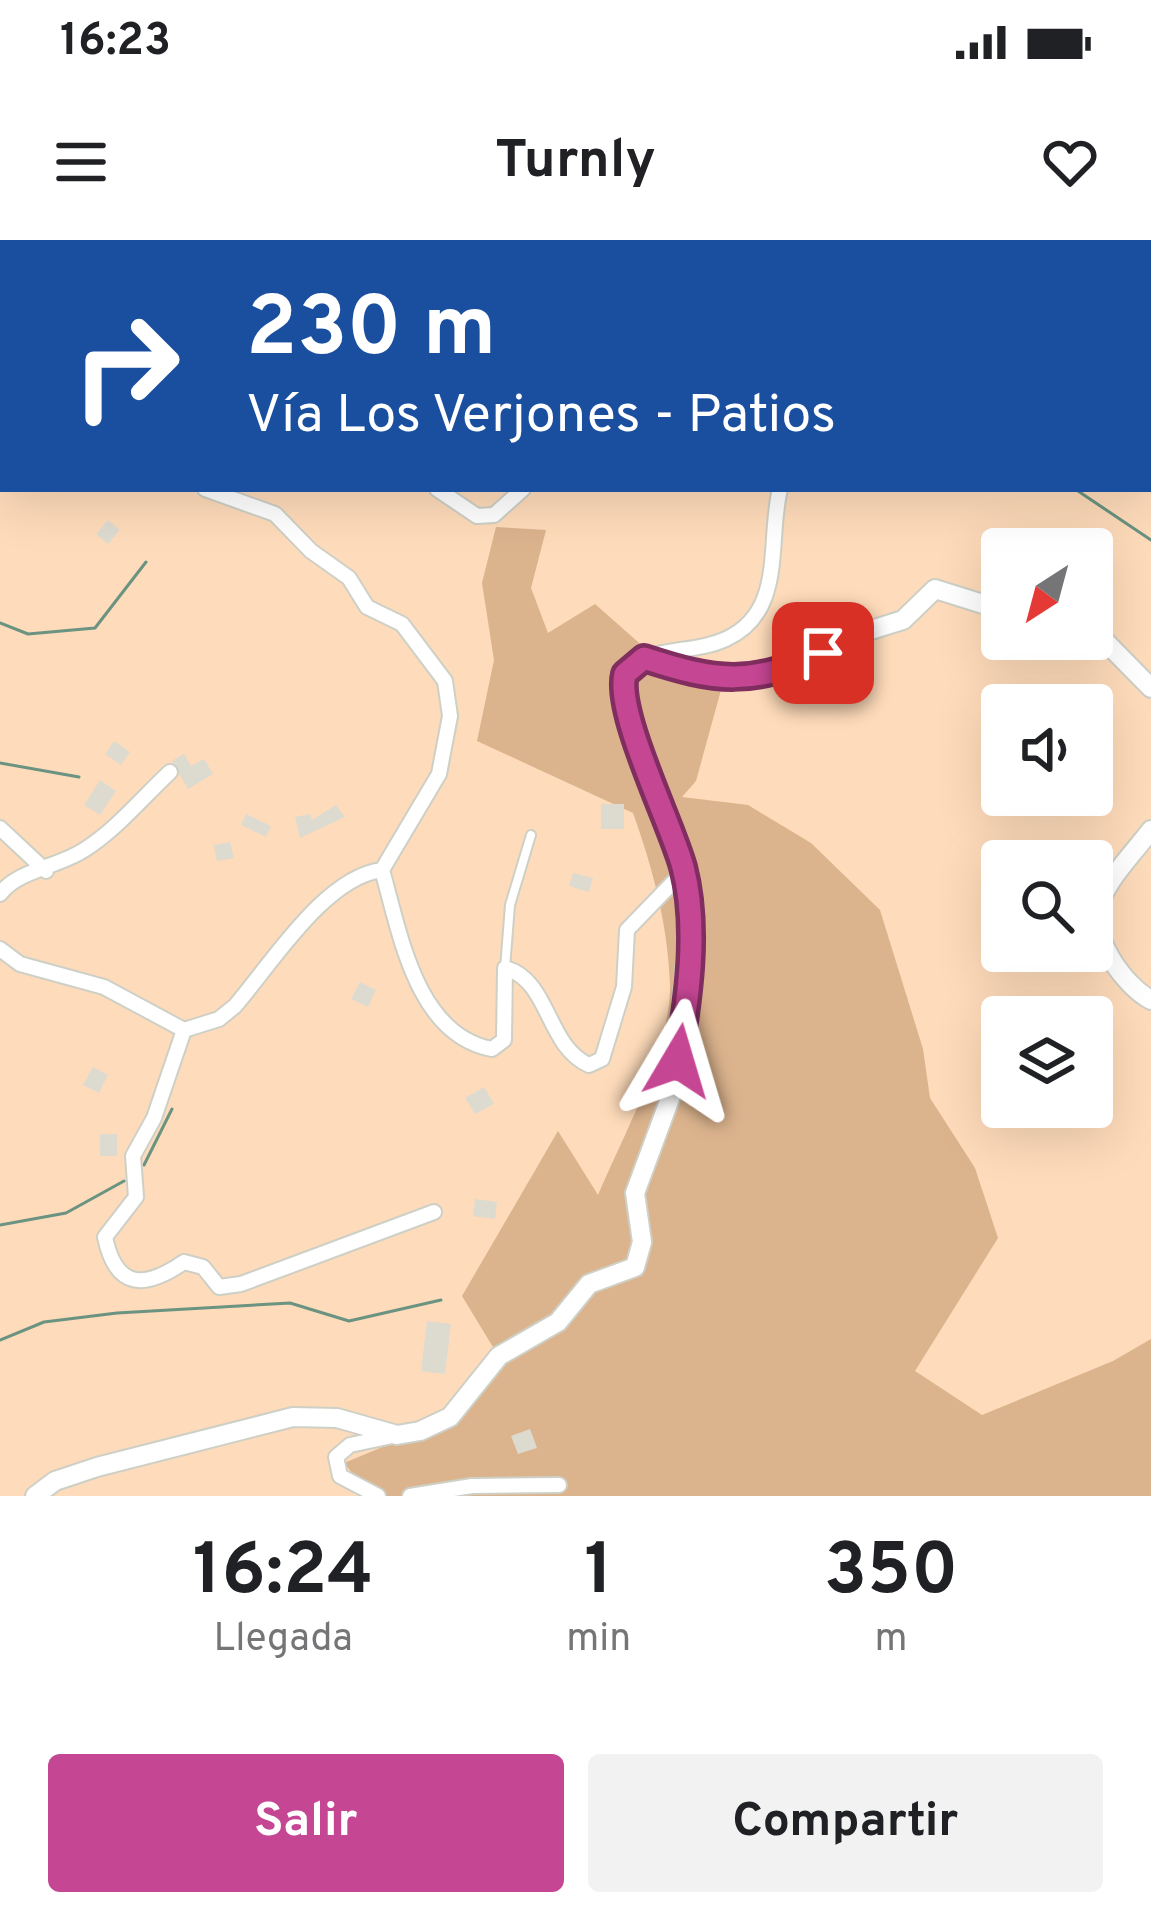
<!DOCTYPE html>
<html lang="es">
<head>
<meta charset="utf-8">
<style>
  :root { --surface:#fff; --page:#f2f2f2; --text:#202124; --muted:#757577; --accent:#c54693 }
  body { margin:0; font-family:Overpass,sans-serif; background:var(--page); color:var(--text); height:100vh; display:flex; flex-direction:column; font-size:45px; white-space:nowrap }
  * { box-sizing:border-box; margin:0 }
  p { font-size:39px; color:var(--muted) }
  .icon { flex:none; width:66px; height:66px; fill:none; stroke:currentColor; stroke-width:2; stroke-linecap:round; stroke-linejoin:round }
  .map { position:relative; height:1256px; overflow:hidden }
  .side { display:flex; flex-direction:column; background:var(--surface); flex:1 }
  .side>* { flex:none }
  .guide { position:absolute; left:0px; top:0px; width:1152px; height:252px; box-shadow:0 12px 48px #0002; background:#1a4fa0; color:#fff; overflow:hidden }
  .needle { width:78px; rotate:216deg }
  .controls { position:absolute; left:981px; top:288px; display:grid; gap:24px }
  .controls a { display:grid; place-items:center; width:132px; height:132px; border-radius:12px; background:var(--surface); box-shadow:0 12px 48px #0002; font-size:60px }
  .pin { position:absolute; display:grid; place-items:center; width:102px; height:102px; color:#fff; margin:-51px; border-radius:24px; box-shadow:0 6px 18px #0006 }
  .me { position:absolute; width:132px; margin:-66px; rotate:7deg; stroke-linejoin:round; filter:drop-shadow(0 0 9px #0008) }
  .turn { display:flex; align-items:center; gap:42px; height:252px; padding:0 48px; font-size:54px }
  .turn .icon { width:156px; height:156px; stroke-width:2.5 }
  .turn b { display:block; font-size:84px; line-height:102px }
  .eta { display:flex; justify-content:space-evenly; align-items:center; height:204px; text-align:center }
  .eta b { font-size:72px; font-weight:700; line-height:84px }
  .action { display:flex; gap:24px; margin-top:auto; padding:24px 48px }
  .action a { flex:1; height:138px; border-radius:12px; background:var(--accent); color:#fff; font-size:48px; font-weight:700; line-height:138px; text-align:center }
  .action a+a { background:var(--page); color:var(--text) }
  .status { display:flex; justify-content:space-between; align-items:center; height:84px; padding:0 60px; background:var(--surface); direction:ltr }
  .status svg { height:33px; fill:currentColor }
  header { display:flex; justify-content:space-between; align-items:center; height:156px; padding:0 48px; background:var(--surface); font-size:54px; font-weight:700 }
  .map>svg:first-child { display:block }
  .green { fill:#fedbba; fill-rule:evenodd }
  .forest { fill:#dbb38d }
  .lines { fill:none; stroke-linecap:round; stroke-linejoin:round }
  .stream { stroke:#6a9381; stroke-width:3 }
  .building { fill:#dddad0 }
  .lane-casing { stroke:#ced0c6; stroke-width:12 }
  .street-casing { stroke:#ced0c6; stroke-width:18 }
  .secondary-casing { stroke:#ced0c6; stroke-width:22 }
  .lane { stroke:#fff; stroke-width:8 }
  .street { stroke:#fff; stroke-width:14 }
  .secondary { stroke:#fff; stroke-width:18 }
  .route-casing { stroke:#802e60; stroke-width:30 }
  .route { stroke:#c54693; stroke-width:21 }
</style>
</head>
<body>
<div class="status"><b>16:23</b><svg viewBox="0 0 49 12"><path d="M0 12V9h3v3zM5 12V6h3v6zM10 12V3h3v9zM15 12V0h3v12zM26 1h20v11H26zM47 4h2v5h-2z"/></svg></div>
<header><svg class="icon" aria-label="menu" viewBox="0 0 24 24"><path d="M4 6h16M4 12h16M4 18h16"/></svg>Turnly<svg class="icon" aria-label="heart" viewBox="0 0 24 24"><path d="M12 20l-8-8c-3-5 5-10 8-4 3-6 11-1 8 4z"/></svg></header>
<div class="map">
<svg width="1151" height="1256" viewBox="0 0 1151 1256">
  <rect width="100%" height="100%" fill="#f7f9ee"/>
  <path class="green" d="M0,0H1151V1256H0ZM3,3H1149V249H3ZM1002,309H1092V399H1002ZM1002,465H1092V555H1002ZM1002,621H1092V711H1002ZM1002,777H1092V867H1002Z"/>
  <path class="forest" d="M496,287L546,290L531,348L548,393L595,364L655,417L721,450L696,541L682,557L748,565L811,603L880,670L923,809L930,858L975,928L998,998L915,1131L982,1175L1113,1121L1151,1099V1256H371L344,1223L438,1184L499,1117L462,1056L558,891L598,955C623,896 671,809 670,745C668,685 653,629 633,573L477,501L494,420L482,343Z"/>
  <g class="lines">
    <path class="stream" d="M762,0L769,3
      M243,3L245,0
      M0,130L3,128
      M1075,249L1151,300
      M0,383L28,394L95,388L146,322
      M0,523L79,537
      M144,925L172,869
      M0,985L66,973L124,941
      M0,1100L44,1082L117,1073L290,1063L349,1081L441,1060"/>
  </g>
  <path class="building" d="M108,280L120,290L108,304L96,294Z
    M114,501L130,512L121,525L105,514Z
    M184,514L191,526L204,519L213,534L188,549L172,521Z
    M100,540L116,551L100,575L84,565Z
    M601,564H624V589H601Z
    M336,565L345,577L300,598L295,577L310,574L312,580Z
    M246,574L271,586L266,597L241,585Z
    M230,602L234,618L217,621L214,605Z
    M573,633L593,638L589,652L569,646Z
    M360,742L376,750L368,767L351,759Z
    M93,827L108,835L99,853L83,845Z
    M484,847L494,864L475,874L465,858Z
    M100,894H117V916H100Z
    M475,959L497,962L495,979L473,976Z
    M427,1081L451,1084L445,1134L421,1131Z
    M530,1189L537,1208L518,1214L511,1196Z"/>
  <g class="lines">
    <g class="lane-casing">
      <path id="lane" d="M505,728L510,665L531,595"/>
    </g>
    <g class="street-casing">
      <path id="street" d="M289,0L292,3
        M1037,3L1038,0
        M205,249L275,274L311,311L349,338L367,367L402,384L445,441L450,476L439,534L382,630C400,693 416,795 492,809L504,800L505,728C550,740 546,806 589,825L602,819L624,747L627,690L684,631
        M437,249L477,276L494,275L523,249
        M644,418C671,408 700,411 726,399C786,372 767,301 780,249
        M0,588L46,631
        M0,654C18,630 58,627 84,610C116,590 142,558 170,532
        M0,709L20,724L104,747L184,790
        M184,790L154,878L133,916L136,957L105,997C116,1050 145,1049 184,1022L203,1027L219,1047L241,1044L434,972
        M184,790L219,779L235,766C272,723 325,637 382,630
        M378,1256L340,1236L336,1217L350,1205L397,1195
        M410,1256L472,1246L559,1245"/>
    </g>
    <g class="secondary-casing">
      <path id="secondary" d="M1092,388L1151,448
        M1151,590C1135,611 1110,636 1100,662C1087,694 1124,746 1151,760
        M35,1256L55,1241L97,1227L293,1177L337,1178L397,1195L420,1191L450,1177L499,1116L558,1082L589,1044L635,1027L642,1002L635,953L675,845L689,687L684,631L626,466L625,434L644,418L704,437L768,435L852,396L903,380L935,349L1002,370"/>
    </g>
    <use href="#lane" class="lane"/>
    <use href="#street" class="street"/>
    <use href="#secondary" class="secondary"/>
  </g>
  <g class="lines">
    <g class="route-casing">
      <path id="route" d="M678,821C688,760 699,688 683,627C671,583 615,472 625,434L644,418C717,442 751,446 823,413"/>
    </g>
    <use href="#route" class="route"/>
  </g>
</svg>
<div class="controls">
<a><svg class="needle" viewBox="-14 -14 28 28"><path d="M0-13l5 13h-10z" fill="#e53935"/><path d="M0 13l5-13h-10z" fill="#757577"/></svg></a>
<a><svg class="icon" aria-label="sound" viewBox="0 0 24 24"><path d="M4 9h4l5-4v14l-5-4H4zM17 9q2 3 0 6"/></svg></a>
<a><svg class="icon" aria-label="search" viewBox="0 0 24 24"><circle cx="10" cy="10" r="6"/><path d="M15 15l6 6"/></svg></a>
<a><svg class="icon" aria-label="layers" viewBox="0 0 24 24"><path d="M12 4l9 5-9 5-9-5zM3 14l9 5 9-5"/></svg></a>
</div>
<div class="pin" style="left:823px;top:413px;background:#d93025"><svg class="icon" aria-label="arrive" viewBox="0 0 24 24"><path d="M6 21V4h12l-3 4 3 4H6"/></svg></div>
<svg class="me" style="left:678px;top:821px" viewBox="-20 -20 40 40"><path d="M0-17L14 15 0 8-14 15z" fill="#c54693" stroke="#fff" stroke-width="4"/></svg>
<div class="guide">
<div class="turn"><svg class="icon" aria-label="right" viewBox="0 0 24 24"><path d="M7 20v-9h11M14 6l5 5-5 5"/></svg><div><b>230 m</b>Vía Los Verjones - Patios</div></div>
</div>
</div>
<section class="side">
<div class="eta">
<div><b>16:24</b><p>Llegada</p></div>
<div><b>1</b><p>min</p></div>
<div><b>350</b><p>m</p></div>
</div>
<div class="action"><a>Salir</a><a>Compartir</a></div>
</section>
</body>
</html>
